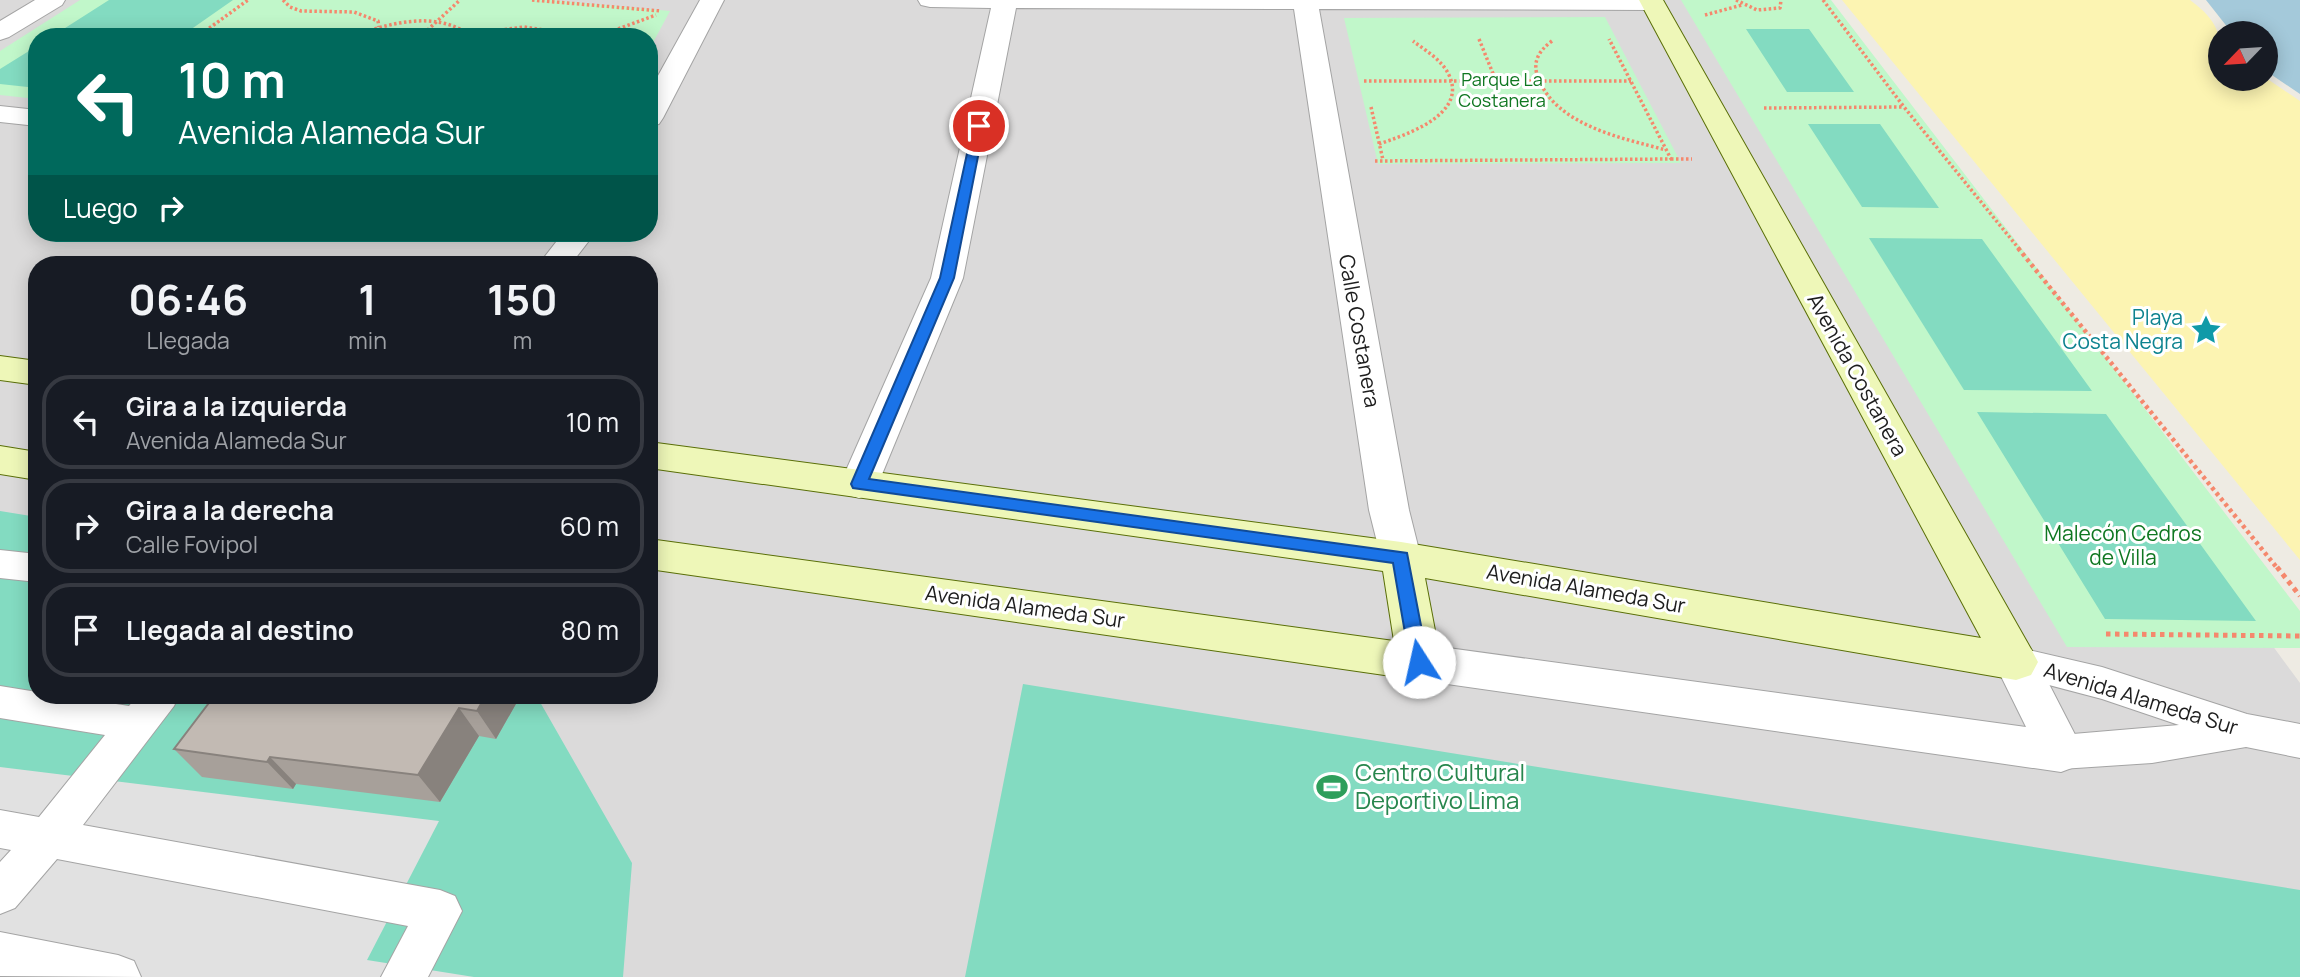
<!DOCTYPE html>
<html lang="es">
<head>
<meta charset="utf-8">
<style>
  :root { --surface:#171b24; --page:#20242c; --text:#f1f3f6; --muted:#9ea1a6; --line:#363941 }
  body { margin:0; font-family:Manrope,sans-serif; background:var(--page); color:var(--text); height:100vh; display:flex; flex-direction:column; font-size:26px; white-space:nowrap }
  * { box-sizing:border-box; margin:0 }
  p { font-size:23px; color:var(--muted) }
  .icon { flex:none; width:38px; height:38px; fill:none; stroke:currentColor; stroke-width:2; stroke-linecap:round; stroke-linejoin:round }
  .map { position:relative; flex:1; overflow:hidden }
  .sheet { position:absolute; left:28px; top:256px; width:630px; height:448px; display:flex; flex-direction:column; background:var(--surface); border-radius:28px; box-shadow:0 4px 18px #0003 }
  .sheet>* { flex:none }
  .top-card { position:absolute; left:28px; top:28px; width:630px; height:214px; border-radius:28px; box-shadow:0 4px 18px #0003; background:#00695c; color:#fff; overflow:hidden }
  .needle { width:46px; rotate:245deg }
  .tools { position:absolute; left:2208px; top:21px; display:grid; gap:14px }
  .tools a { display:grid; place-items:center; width:70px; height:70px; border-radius:50%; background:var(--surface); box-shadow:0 4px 18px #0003; font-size:35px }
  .pin { position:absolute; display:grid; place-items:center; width:60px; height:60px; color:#fff; margin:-30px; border:4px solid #fff; border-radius:50%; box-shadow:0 2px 7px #0007 }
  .me { position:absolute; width:77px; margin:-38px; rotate:350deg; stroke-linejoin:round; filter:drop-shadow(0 0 5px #0008) }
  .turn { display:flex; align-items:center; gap:24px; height:147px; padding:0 35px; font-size:32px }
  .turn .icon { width:91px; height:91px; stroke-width:2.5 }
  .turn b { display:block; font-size:49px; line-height:60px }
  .then { display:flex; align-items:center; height:66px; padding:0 35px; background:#0003; gap:14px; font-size:26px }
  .eta { display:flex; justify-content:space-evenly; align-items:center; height:119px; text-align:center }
  .eta b { font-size:42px; font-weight:700; line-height:49px }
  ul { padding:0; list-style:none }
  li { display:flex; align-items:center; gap:21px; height:94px; margin:0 14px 10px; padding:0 21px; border:4px solid var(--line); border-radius:28px }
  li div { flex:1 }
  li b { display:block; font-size:26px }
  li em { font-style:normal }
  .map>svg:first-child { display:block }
  .residential { fill:#dbdada; fill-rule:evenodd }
  .sand { fill:#fcf4b2 }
  .park { fill:#c1f7ca }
  .pitch { fill:#83dbc1 }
  .parking { fill:#e1e1e1 }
  .water { fill:#a4c9da }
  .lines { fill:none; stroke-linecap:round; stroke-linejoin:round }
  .lane-casing { stroke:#a4a4a4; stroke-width:2 }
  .street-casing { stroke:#a4a4a4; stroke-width:2 }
  .secondary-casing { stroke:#5a6f08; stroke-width:2 }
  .path-far2 { stroke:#f5886d; stroke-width:3.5; stroke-dasharray:2.5 2.5; stroke-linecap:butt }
  .path-far1 { stroke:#f5886d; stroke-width:4.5; stroke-dasharray:3.5 3.5; stroke-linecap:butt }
  .path { stroke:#f5886d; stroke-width:5; stroke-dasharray:4.5 4.5; stroke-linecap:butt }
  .lane { fill:#fff; fill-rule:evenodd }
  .street { fill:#fff; fill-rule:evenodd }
  .secondary { fill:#eef7b8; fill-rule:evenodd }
  .wall { fill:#a7a09a }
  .shaded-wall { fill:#88827d }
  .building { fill:#c2bab3; stroke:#88827d; stroke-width:2 }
  .route { fill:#1a73e8; stroke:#114b97; stroke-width:2 }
  .labels { text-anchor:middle; stroke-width:6; stroke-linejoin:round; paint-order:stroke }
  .far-park-label { font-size:18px; fill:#0f7721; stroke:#fff }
  .culture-label { font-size:21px; fill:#0d838f; stroke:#fff; text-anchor:end }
  .street-label { font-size:21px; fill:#1d1d1d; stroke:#fff }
  .park-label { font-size:21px; fill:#0f7721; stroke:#fff }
  .near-leisure-label { font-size:24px; fill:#27864d; stroke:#fff; text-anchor:start }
</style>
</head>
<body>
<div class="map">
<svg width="2300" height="977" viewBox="0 0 2300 977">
  <rect width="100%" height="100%" fill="#eeebe3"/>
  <path class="residential" d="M0,0H1799L2300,683V977H0ZM37,37H649V233H37ZM37,264H649V695H37Z"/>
  <path class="sand" d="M1842,0H2190C2224,25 2221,40 2221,79L2266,78L2300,101V560Z"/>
  <path class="park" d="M80,0H551L670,11L649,50V37H37V99L0,95V51Z
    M1681,0H1831L2300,611V648L2067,647Z
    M1605,17L1681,163L1378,164L1344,18Z"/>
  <path class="pitch" d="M109,0H233L180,37H51Z
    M1746,29H1809L1854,92H1787Z
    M37,46V88L0,84V69Z
    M1808,124H1880L1939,208L1862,207Z
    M1869,238L1982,239L2092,391L1964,390Z
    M1977,412L2106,414L2256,621L2105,619Z
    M0,511L37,517V695H536L632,863L623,977H0Z
    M1023,684L2300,890V977H965Z"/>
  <path class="parking" d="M0,767L439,821L367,960L474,977H0Z"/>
  <path class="water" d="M2206,0H2300V94L2266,71V33H2232Z"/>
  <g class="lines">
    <g class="lane-casing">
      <path id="lane" d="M0,550L37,554V582L0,578Z
        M2016,647L2102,667L2247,714L2300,724V758L2246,747L2152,763L2061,769L2047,764L2041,752L2047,740L2061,735L2179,725L2102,699L2003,673L1997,662L2003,651Z
        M0,686L37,692V695H58L129,706L138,695H179L174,706L83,825L440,890L455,896L462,911L428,977H381L408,926L57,859L15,908L0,914V862L11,850L0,848V810L39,817L105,735L0,718Z
        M0,932L118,955L134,961L141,977L0,976Z"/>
    </g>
    <g class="street-casing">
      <path id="street" d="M35,0H65L62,5L9,37L0,40V21Z
        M700,0H724L663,118L659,124L649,126V92Z
        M918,0H1662L1664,3L1661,8L1652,10L1319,9L1409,510L1421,558L1415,569L1401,574L1387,569L1381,558L1369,510L1294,9L1016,8L963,278L878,484L873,494L859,498L845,494L840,484L931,278L991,8L930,7L921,5Z
        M0,106L37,110V126L0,122Z
        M563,233H595L571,264H539Z
        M1419,644L2026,727L1994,662L2001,649L2016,644L2031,649L2084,752L2077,766L2061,772L1419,680L1404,675L1397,662L1404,649Z"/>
    </g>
    <g class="secondary-casing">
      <path id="secondary" d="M1639,0H1663L2031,649L2038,662L2031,675L2016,680L1425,578L1441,662L1434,675L1419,680L649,569V539L1394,641L1383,571L649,468V442L1401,542L1981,638Z
        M0,356L37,361V385L0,380Z
        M0,446L37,452V480L0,474Z"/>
    </g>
    <path class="path-far2" d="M283,0L290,7L301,11L354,12L378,21L379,27
      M532,0L661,11
      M1736,0L1757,10L1780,8L1781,0
      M1823,0L1904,107L2020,250
      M1705,15L1742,5
      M470,34L524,27L583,36L615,30L656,15
      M197,37L248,0
      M351,37C389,23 435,10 470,35
      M420,37L460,0
      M1479,39L1496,81
      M1552,41C1539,51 1532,61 1538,78C1557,126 1622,138 1666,150
      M1364,81H1631
      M1371,107L1383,160
      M1764,108L1904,107
      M1379,144C1405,135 1468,115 1449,75C1442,60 1426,51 1413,41
      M1671,159H1692
      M1375,161L1671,159L1609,39"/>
    <path class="path-far1" d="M2018,248L2278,569"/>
    <path class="path" d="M2277,567L2300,596
      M2106,634L2300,636"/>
    <use href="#lane" class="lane"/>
    <use href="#street" class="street"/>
    <use href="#secondary" class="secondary"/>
  </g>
  <path class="wall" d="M521,695L496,739L479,736L440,802L296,784L293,789L202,777L174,749Z"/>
  <path class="shaded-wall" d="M486,695H521L496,739L477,711Z
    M459,708L479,736L440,802L418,775Z
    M270,757L296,784L293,789L267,762Z"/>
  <path class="building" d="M215,695H486L477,711L459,708L418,775L270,757L267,762L174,749Z"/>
  <path class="route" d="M979,123L984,126L954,278L869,479L1407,553L1428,662L1426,667L1419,669L1413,667L1410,662L1393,563L853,488L851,484L940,278L973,126Z"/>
  <defs>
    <g id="sight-bare" transform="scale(2.415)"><path d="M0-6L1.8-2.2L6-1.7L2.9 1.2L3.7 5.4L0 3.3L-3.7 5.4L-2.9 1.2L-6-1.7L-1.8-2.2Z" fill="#0f9aa8" stroke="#fff" stroke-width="2.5" paint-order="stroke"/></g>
    <g id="stadium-bare" transform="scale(2.415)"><path d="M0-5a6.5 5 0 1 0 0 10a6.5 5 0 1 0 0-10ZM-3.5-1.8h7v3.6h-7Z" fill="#2e9e5b" stroke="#fff" stroke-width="2.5" paint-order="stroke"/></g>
  </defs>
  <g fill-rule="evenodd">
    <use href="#sight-bare" x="2206" y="330"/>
    <use href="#stadium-bare" x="1332" y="787"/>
  </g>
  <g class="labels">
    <g class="far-park-label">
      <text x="1502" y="86">Parque La<tspan x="1502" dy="21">Costanera</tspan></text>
    </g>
    <g class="culture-label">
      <text x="2183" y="325">Playa<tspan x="2183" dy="24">Costa Negra</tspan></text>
    </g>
    <g class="street-label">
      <text transform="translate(1359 331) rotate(80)" y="7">Calle Costanera</text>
      <text transform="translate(1857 375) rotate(61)" y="7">Avenida Costanera</text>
      <text transform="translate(1586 589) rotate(10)" y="7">Avenida Alameda Sur</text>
      <text transform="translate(1025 607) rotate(8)" y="7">Avenida Alameda Sur</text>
      <text transform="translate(2141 699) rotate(17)" y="7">Avenida Alameda Sur</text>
    </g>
    <g class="park-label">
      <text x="2123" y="541">Malecón Cedros<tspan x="2123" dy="24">de Villa</tspan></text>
    </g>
    <g class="near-leisure-label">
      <text x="1355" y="781">Centro Cultural<tspan x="1355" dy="28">Deportivo Lima</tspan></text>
    </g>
  </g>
</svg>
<div class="tools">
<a><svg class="needle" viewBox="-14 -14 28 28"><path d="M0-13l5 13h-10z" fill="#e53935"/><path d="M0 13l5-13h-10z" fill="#9ea1a6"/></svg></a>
</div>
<div class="pin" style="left:979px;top:126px;background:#d93025"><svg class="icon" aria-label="arrive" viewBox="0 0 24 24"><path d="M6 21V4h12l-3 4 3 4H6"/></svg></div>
<svg class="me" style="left:1419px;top:662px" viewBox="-20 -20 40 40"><circle r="19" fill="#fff"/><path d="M0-13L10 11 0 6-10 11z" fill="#1a73e8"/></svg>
<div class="top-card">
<div class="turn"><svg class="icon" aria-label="left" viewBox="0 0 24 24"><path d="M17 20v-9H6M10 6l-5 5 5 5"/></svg><div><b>10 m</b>Avenida Alameda Sur</div></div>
<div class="then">Luego<svg class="icon" aria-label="right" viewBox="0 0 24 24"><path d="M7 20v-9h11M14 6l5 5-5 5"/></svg></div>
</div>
<section class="sheet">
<div class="eta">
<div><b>06:46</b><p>Llegada</p></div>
<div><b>1</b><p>min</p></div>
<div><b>150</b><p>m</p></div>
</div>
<ul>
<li><svg class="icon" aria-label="left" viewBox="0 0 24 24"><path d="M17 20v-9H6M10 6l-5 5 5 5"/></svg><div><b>Gira a la izquierda</b><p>Avenida Alameda Sur</p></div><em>10 m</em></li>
<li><svg class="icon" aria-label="right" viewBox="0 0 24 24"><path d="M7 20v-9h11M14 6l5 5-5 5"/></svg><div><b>Gira a la derecha</b><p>Calle Fovipol</p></div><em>60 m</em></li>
<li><svg class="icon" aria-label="arrive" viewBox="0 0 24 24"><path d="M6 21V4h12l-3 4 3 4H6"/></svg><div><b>Llegada al destino</b></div><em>80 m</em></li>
</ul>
</section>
</div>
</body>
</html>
